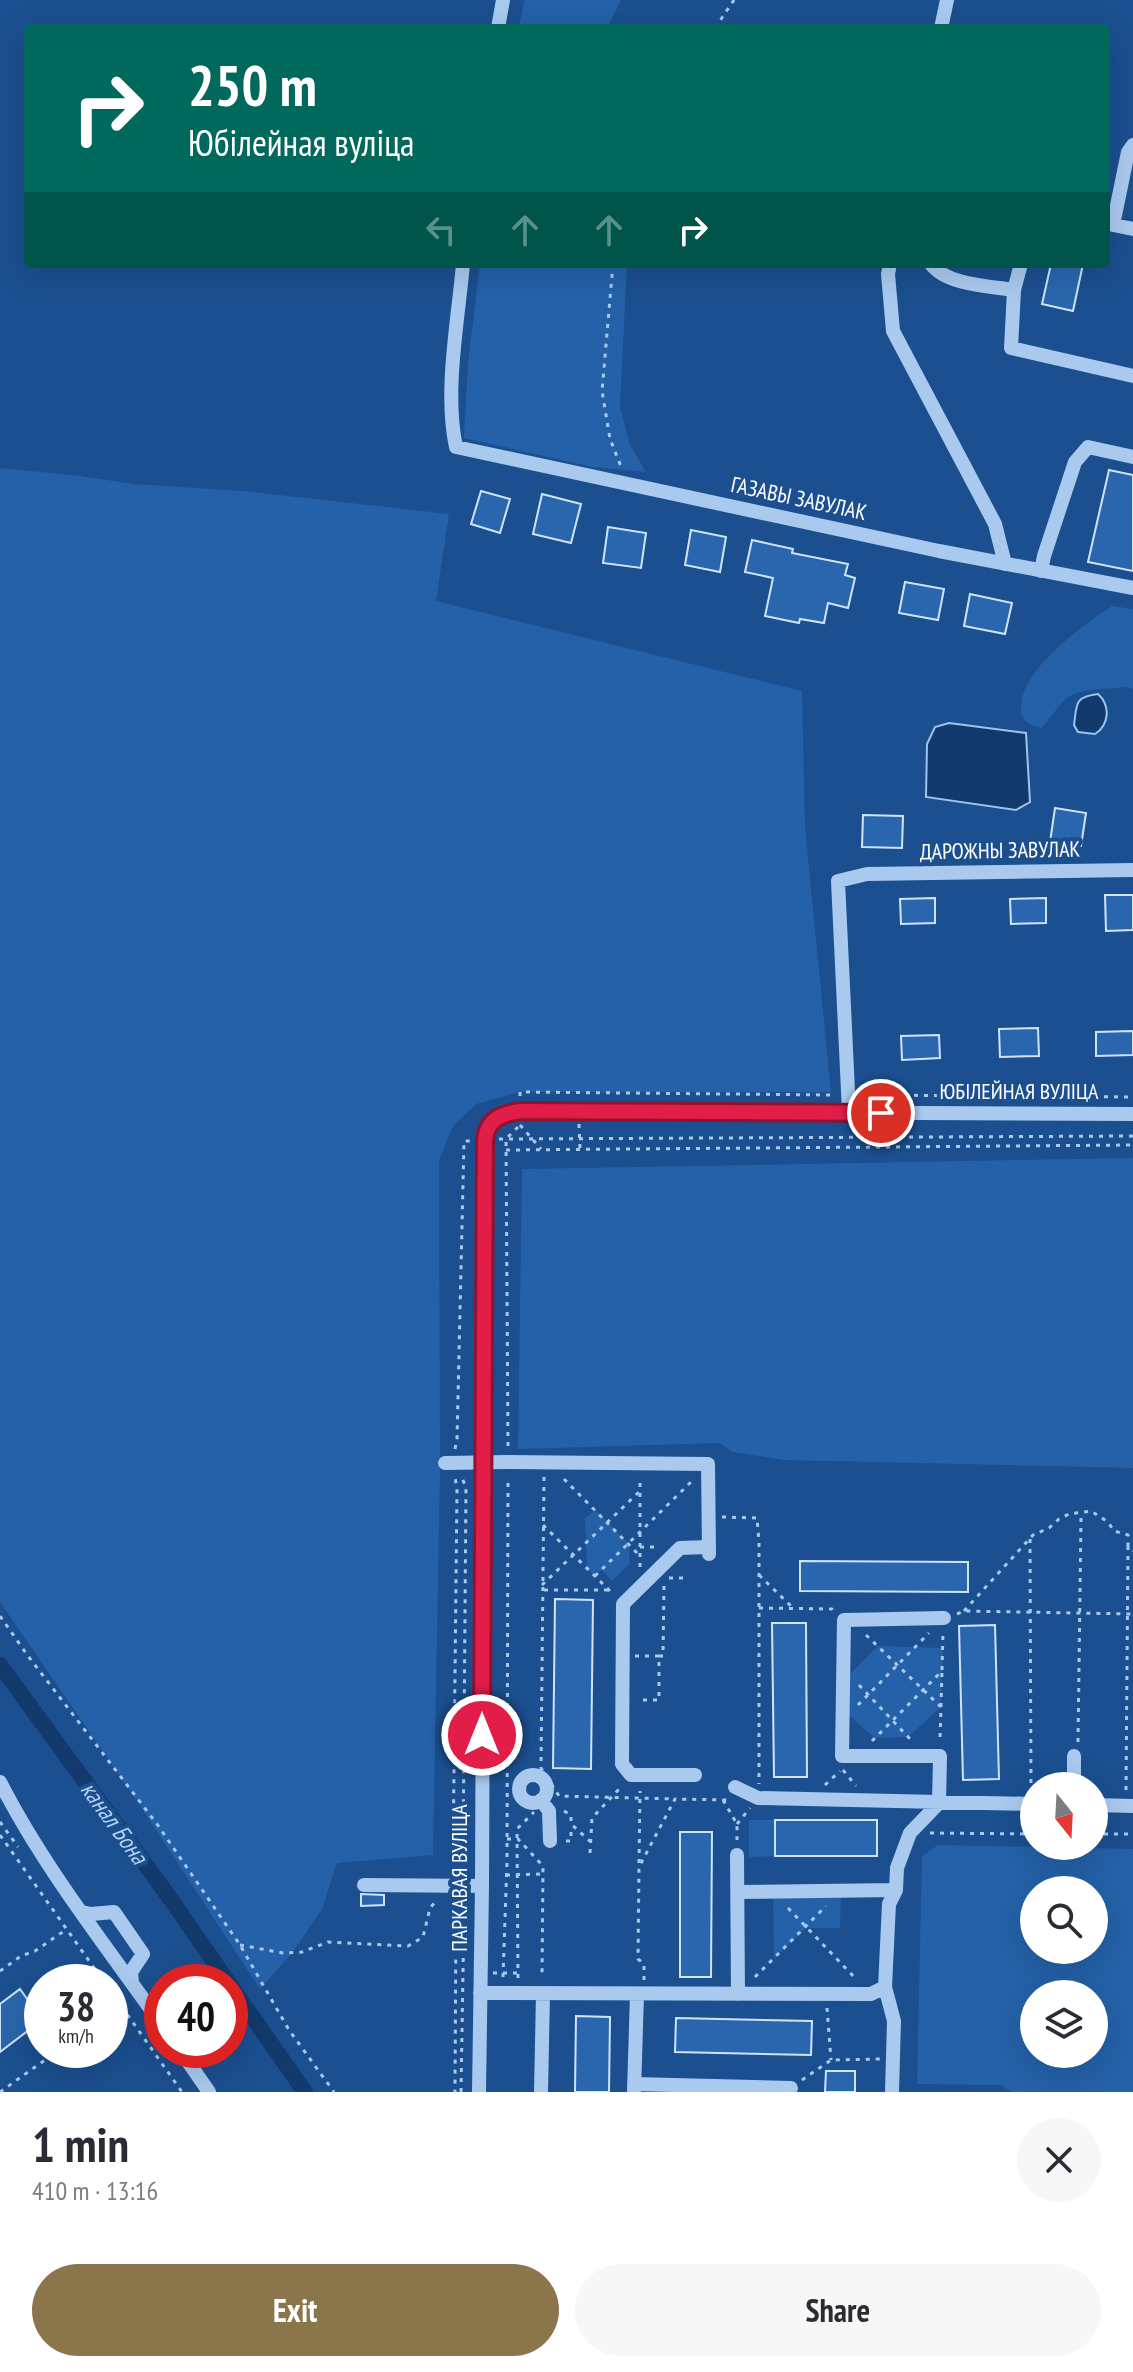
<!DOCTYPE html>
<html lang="en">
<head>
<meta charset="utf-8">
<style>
  :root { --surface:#fff; --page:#f7f7f7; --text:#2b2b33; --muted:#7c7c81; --accent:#8a764a }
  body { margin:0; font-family:"PT Sans Narrow",sans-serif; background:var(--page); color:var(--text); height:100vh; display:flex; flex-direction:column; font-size:30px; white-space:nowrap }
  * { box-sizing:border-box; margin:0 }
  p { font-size:26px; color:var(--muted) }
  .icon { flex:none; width:44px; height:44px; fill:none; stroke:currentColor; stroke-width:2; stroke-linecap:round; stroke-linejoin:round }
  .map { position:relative; height:2092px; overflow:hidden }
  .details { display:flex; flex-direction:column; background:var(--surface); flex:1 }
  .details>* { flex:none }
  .top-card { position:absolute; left:24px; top:24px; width:1086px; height:244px; border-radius:8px; box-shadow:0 8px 32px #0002; background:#00695c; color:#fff; overflow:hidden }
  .needle { width:52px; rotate:162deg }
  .controls { position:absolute; left:1020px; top:1772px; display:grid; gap:16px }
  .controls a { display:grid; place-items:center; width:88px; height:88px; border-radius:50%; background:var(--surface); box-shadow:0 8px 32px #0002; font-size:40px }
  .speed { position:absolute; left:24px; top:1964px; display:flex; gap:16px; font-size:40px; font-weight:700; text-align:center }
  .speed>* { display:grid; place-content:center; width:104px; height:104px; border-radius:50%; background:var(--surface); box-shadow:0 8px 32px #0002; line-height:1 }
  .speed small { font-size:20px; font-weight:400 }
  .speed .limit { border:12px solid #d22; background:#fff; color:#111 }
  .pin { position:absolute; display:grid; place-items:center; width:68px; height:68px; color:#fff; margin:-34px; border:4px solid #fff; border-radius:50%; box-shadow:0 2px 8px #0007 }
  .me { position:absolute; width:88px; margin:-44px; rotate:0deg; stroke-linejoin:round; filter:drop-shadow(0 0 6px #0008) }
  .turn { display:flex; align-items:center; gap:28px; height:168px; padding:0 32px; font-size:36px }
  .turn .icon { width:104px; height:104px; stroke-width:2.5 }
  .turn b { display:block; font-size:56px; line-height:68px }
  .lanes { display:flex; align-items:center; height:76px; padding:0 32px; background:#0003; justify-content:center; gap:40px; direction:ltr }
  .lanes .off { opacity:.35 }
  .round { display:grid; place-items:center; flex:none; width:84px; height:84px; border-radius:42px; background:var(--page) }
  .overview { display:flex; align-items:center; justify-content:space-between; height:136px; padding:0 32px }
  h1 { font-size:48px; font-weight:700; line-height:60px }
  .cta { display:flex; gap:16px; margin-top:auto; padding:16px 32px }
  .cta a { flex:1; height:92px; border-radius:48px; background:var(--accent); color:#fff; font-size:32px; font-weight:700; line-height:92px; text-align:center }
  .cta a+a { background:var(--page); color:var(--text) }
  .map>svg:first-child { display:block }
  .green { fill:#2461a8; fill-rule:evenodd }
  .water { fill:#123a6d; stroke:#9cc4f0; stroke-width:2 }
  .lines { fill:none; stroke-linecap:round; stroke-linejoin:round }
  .canal { stroke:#123a6d; stroke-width:16 }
  .building { fill:#2a66ad; stroke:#cfe3fa; stroke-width:2 }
  .path { stroke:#a9c9ee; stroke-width:3; stroke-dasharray:4 6; stroke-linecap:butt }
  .minor { stroke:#a9c9ee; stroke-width:14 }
  .route-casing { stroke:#92132f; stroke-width:20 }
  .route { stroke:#e11d48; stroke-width:14 }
  .labels { text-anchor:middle; stroke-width:8; stroke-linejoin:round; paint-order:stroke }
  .street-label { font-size:22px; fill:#fff; stroke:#1b4f8f }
  .water-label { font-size:24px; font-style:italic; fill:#b5d3f5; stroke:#1b4f8f }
</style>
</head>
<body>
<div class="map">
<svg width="1133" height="2092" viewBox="0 0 1133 2092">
  <rect width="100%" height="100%" fill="#1b4f8f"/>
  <path class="green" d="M524,0H621L607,28H519Z
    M480,264H627L620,407L630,445L646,472L593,467L464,438L468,362Z
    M0,468L80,476L134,484L243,491L449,514L436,601L802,691L805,827L831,1092H520L476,1104L453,1126L439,1160L440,1469L433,1855L337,1863L322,1909L292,1953L260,1989L139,1804L0,1602Z
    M1112,606L1133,609V689L1126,687C1108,689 1081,688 1067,698C1059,704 1050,720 1041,728C1034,726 1028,724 1024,719C1019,713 1021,708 1022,701C1025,668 1085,623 1112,606Z
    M1133,1158V1468L785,1460L732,1452L720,1443L518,1449L522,1169Z
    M596,1510L628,1543L630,1563L612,1581L602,1570L595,1576L587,1569L585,1518Z
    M878,1646L943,1648L941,1707L908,1737L875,1738L849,1715L850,1674Z
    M749,1820H775V1856L749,1857Z
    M938,1845L1133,1849V2092H1012L1000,2085L917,2084L922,1856ZM1034,1890H1094V1950H1034ZM1034,1994H1094V2054H1034Z
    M841,1890L840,1928H806L774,1959L773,1891Z"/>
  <path class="water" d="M1098,694C1111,706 1109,725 1095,734L1078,732L1074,725C1077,704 1074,697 1098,694Z
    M949,723L1026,733L1030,802L1016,810L926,797L927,744L935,727Z"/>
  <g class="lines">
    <path class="canal" d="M0,1665L172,1901L228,1982
      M230,1985L305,2092"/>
  </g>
  <path class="building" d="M1051,264H1083L1073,311L1042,304Z
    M1109,470L1133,475V571L1088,562Z
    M481,491L510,499L500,533L471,524Z
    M542,494L581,504L571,543L533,534Z
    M608,527L646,533L641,568L603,563Z
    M691,530L726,537L720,572L685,565Z
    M752,540L793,549L792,553L848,564L845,575L855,578L848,608L828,603L824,623L800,619L799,623L765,616L773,578L745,572Z
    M905,582L944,589L938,620L899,613Z
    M970,594L1012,603L1005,634L964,626Z
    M1055,808L1086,813L1081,846L1050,842Z
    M863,815L903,816L902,848L862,847Z
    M1105,895H1133V930L1106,931Z
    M935,898V923L901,924L900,899Z
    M1046,898V923L1011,924L1010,899Z
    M1038,1028L1039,1056L1000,1057L999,1029Z
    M1133,1031V1055L1096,1056V1032Z
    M939,1035L940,1058L902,1060L901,1036Z
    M800,1561L968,1562V1592L800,1591Z
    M555,1599L593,1600L591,1769L553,1768Z
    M772,1623H806L807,1777H774Z
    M995,1625L999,1779L963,1780L959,1626Z
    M775,1820H877V1856H775Z
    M680,1832H712L711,1977H680Z
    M361,1894L384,1895V1905L361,1906Z
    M20,1989L42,2020L0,2052V2004Z
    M576,2016L610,2017L609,2092H575Z
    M676,2018L812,2021L811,2055L675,2052Z
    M826,2071H855V2092H825Z"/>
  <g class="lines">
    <path class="path" d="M715,28L734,0
      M613,264L602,391L610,439L622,469
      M864,1095L1133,1097
      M520,1096V1092L832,1095
      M579,1124L580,1148
      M520,1125L541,1149
      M499,1139H506L518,1127
      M506,1150L1133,1145
      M508,1446L506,1139L1133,1136
      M455,1449L457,1439L464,1141H472
      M544,1477L541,1768L559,1796L675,1799
      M564,1479L640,1556
      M722,1517L757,1518L759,1542V1784
      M543,1525L612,1593
      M1030,1539L1031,1791
      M640,1547H660
      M640,1567V1478
      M759,1575L793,1608
      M595,1576L692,1481
      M669,1578H686
      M542,1585L640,1491
      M544,1590H608
      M759,1608L832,1609L834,1611
      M964,1611L1033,1535L1049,1528L1059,1519L1069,1514L1091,1511L1108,1522L1114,1531L1128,1535V1546L1133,1551
      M957,1614L964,1611L1133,1614
      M0,1616L28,1656L157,1824L240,1945L289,2030L334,2092
      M866,1635L941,1707L940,1740
      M635,1656H659V1700H638
      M659,1656H663L664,1583
      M859,1685L911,1740
      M858,1705L929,1633
      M941,1707L942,1671
      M872,1741L942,1671L943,1633
      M1078,1742L1081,1518
      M843,1770L856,1786
      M825,1785L840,1771
      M1126,1790L1128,1546
      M723,1800L737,1824V1840
      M564,1811L571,1815V1824L591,1842
      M0,1822L18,1847
      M737,1824L750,1808
      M930,1833L1034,1834
      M1094,1834H1133
      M0,1835L104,1982
      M507,1839H518L543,1866L542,1978
      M566,1841H571V1826
      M590,1853L592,1818L621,1787
      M639,1863L640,1791
      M458,1872L463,1862L466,1487L462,1478
      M451,1873L453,1860L457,1489L455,1477
      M506,1875L543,1874
      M453,1900L456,1912L455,2092
      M788,1908L857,1980
      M240,1945L283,1953L302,1952L328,1942L408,1946L423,1937L430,1908L436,1901
      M0,1971L21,1956L35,1951L67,1929
      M493,1973H518
      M503,1977L507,1861L508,1477
      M755,1977L826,1906
      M518,1978L517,1829L534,1812
      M644,1980V1964L638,1959L639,1867L675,1799L727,1800
      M110,1990L182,2092
      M827,2008L831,2060
      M110,2013L126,2001
      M151,2037L166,2056
      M802,2080L831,2060L880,2059
      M0,2092L59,2050
      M461,2092L464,1912L461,1902"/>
    <path class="minor" d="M498,28L503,0
      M941,28L947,0
      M1133,145L1128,152L1113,225L1133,229
      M463,264C458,321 444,392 456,447L939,551L1133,588
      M890,264L888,274L893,331L995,524L1005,564
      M931,264C946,285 989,286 1014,290L1011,348L1133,376
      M1014,290L1021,264
      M1041,571L1044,556L1075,462L1088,447L1133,457
      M849,1112L838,881L867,874L1133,870
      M445,1463L508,1462L708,1464L709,1554
      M695,1775H631L622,1764L623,1604L680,1548L709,1547
      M519 1789a14 14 0 1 1 28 0a14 14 0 1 1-28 0Z
      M0,1782C44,1868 106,1946 162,2025
      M1074,1786V1756
      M735,1787L758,1798L1034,1804
      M541,1800L549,1811L550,1841
      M1094,1805L1133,1806
      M737,1855L738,1994
      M364,1885L482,1886
      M738,1892L896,1890
      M82,1912L91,1914L114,1912L143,1954L131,1972L132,1983
      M480,1993L871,1994L885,1987
      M180,2050L209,2092
      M634,2084L791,2088
      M479,2092L482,1886L485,1140C487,1119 501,1114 520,1111L1133,1114
      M541,2092L543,1994
      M634,2092L637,1994
      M892,2092L894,2021L885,1987L889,1904L896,1890L897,1868L910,1833L939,1803L940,1756H842L844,1620L944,1618"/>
  </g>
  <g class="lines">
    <g class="route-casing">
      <path id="route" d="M482,1735L485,1140C487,1119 501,1114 520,1111L881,1113"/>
    </g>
    <use href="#route" class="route"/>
  </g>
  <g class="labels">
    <g class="street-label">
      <text transform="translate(799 498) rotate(12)" y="8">ГАЗАВЫ ЗАВУЛАК</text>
      <text transform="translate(1000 850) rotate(-1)" y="8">ДАРОЖНЫ ЗАВУЛАК</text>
      <text x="1019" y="1099">ЮБІЛЕЙНАЯ ВУЛІЦА</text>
      <text transform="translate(459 1878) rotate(-90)" y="8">ПАРКАВАЯ ВУЛІЦА</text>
    </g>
    <g class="water-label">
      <text transform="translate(114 1823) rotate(54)" y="8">канал Бона</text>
    </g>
  </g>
</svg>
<div class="controls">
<a><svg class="needle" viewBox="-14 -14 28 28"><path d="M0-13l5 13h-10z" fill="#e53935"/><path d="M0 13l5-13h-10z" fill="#7c7c81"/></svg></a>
<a><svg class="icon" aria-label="search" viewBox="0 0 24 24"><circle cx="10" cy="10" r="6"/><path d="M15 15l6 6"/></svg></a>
<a><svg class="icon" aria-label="layers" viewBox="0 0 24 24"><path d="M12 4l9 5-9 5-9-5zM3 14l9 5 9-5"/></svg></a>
</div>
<div class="speed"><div>38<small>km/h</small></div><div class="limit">40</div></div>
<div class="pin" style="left:881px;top:1113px;background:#d93025"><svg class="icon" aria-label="arrive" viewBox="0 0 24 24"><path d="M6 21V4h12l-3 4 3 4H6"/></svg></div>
<svg class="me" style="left:482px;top:1735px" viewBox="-20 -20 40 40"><circle r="17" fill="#e11d48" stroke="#fff" stroke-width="3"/><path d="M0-11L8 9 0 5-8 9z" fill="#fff"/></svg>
<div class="top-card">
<div class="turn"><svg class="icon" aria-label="right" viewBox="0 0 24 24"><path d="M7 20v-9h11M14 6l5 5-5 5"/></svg><div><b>250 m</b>Юбілейная вуліца</div></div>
<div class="lanes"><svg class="icon off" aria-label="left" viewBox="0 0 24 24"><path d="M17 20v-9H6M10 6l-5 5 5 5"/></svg><svg class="icon off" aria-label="ahead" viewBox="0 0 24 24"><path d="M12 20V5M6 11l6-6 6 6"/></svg><svg class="icon off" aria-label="ahead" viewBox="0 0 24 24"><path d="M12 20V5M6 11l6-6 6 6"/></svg><svg class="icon" aria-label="right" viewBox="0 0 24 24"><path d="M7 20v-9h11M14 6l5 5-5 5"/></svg></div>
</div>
</div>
<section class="details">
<div class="overview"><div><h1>1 min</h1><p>410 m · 13:16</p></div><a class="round"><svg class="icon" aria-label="close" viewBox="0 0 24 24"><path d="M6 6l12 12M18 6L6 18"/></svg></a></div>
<div class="cta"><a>Exit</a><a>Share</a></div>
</section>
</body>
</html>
